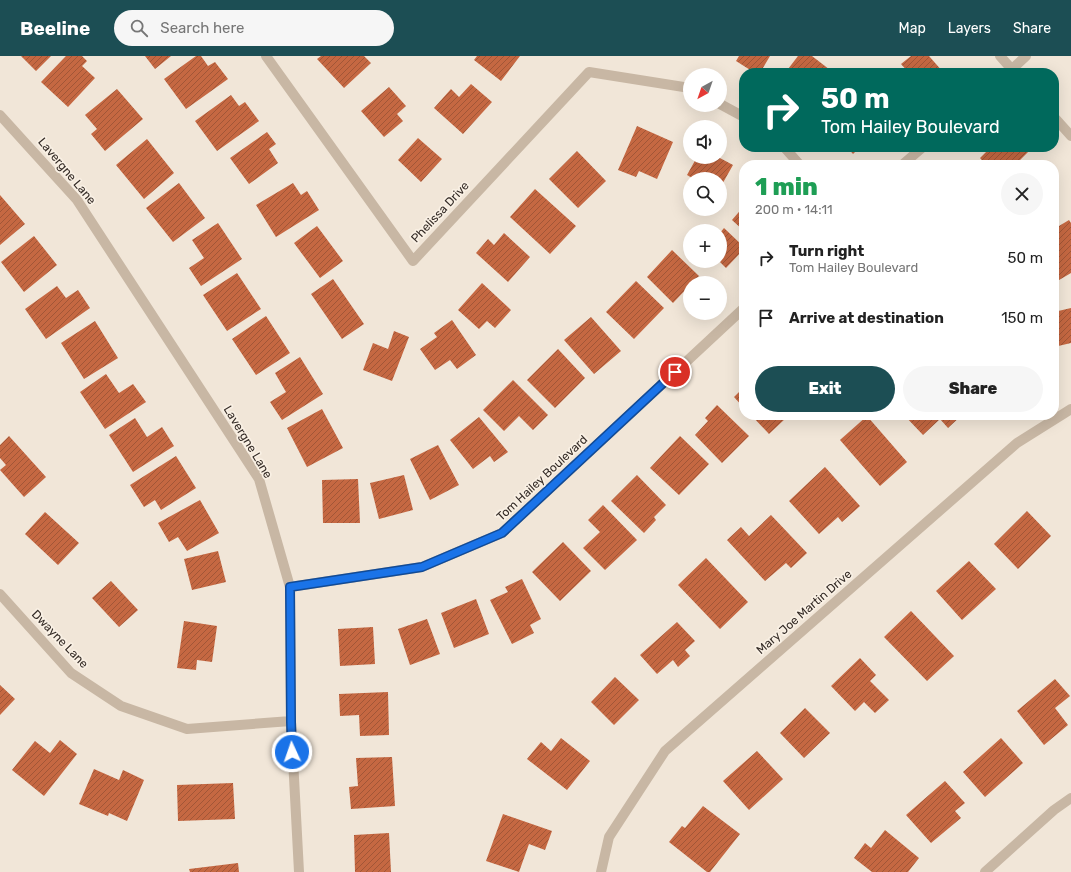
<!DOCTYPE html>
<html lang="en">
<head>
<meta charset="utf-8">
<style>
  :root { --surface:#fff; --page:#f6f6f6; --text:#222; --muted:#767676; --accent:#1c4e54 }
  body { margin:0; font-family:Rubik,sans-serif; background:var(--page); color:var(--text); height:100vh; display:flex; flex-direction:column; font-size:15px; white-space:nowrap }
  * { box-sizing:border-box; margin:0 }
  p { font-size:13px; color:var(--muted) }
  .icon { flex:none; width:22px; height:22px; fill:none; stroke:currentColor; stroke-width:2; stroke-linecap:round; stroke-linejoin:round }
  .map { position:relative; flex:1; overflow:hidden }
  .drawer { position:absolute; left:739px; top:104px; width:320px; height:260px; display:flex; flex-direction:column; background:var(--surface); border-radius:16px; box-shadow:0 4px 16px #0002 }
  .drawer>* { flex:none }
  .top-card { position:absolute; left:739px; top:12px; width:320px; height:84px; border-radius:16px; box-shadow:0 4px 16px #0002; background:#00695c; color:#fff; overflow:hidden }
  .needle { width:26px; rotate:220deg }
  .fabs { position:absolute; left:683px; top:12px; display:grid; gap:8px }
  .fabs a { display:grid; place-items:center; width:44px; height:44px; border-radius:50%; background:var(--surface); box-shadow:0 4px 16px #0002; font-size:20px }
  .pin { position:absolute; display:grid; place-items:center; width:34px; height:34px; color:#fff; margin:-17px; border:2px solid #fff; border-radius:50%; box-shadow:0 1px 4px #0007 }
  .me { position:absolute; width:44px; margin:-22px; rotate:357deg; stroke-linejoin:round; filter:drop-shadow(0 0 3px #0008) }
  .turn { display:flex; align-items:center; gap:14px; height:84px; padding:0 16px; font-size:18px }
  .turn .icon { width:52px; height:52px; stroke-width:2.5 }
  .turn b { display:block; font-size:28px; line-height:34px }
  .round { display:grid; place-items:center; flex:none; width:42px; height:42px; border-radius:21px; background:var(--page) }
  .headline { display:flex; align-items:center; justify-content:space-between; height:68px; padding:0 16px }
  h1 { font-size:24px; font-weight:800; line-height:30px; color:#1e9e55 }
  .primary-button { display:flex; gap:8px; margin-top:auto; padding:8px 16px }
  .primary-button a { flex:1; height:46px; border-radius:24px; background:var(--accent); color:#fff; font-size:16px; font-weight:800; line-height:46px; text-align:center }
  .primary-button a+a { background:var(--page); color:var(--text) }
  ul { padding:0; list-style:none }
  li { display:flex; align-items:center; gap:12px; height:60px; padding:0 16px }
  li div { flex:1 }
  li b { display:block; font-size:15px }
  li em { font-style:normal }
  header { display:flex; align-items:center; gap:24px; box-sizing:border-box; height:56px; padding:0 20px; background:var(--accent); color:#fff }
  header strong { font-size:19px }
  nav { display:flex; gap:22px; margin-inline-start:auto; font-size:14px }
  .search { width:280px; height:36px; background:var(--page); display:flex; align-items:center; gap:10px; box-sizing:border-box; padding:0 14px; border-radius:22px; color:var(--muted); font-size:15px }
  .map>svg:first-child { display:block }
  .building { fill:url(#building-hatch) }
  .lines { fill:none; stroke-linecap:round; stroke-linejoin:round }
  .minor { stroke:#c8b7a4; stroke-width:10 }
  .route-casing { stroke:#114b97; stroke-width:10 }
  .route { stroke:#1a73e8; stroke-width:7 }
  .labels { text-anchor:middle; stroke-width:3.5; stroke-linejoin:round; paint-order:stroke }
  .street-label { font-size:12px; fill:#342b26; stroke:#f9f0e4 }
</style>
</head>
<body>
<header>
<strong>Beeline</strong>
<div class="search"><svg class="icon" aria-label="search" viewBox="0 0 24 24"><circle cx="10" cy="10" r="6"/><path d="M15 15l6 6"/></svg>Search here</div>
<nav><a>Map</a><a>Layers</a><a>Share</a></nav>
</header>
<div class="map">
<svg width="1071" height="816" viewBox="0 0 1071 816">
  <defs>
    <pattern id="building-hatch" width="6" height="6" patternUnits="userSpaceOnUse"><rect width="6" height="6" fill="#c56842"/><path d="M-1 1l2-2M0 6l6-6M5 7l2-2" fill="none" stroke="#a15637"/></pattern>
  </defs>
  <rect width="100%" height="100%" fill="#f1e6d8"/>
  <path class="building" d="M21,0H51L36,15Z
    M66,0H82L87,5L82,10L95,22L68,51L41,26Z
    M145,0H171L155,13Z
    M196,0H201L208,10L215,6L228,23L186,53L164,23Z
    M321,0H364L371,7L344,32L317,3Z
    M477,0H520L501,25L474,4Z
    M739,0H770L760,17H755L736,5Z
    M798,0H812L834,17H785Z
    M911,0H929L943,16L941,17H909L901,8Z
    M471,28L492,46L463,78L434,52L451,33L459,41Z
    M389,31L406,50L397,58L403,65L384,81L361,55Z
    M117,33L143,63L105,95L91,78L97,73L85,59Z
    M231,39L239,50L245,46L259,65L217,95L195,65Z
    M637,70L673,86L657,123L639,115L636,121L618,114Z
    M267,76L276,88L269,93L278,107L249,128L230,102Z
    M418,82L442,103L421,126L398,104Z
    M147,83L174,117L144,143L116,109Z
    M847,91H860L853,98Z
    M991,91H1025L1029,95L1015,109H986L980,102Z
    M577,95L606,125L578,152L549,123Z
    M697,101H718L733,109L720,132V123H694L687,119Z
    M179,127L205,162L173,186L146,152Z
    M293,127L301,139L307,135L319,154L276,181L256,149Z
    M535,133L576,170L550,198L510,161Z
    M0,139L25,168L0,189Z
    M744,150V175L732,164Z
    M1069,164L1071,167V217L1054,227V173Z
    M218,167L242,203L201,230L189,212L204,202L192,184Z
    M317,170L343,205L320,222L294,187Z
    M724,172L744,191V193L726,212L719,205H720V177Z
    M504,177L530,201L508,226L476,197L488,183L494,189Z
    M34,180L57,209L24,236L1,206Z
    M672,194L699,220L692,227H690V229L673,247L647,221Z
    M237,217L261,253L227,275L203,239Z
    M333,223L364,268L342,283L311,238Z
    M636,225L664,252L634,283L606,256Z
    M482,227L511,254L495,272L487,265L479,273L458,254Z
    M57,230L66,242L78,234L90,252L46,283L25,253Z
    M1071,252V287L1054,291V256Z
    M266,260L290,297L256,319L232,283Z
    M591,261L621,295L594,318L564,284Z
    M452,264L476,299L457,313L450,304L435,314L420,293L437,281L434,277Z
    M95,265L118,302L84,323L61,287Z
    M394,275L409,281L392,325L363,314L373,287L388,293Z
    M558,293L585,322L555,352L527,324Z
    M300,301L323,338L282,364L270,346L286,336L275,317Z
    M106,318L119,337L133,328L146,346L105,373L80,336Z
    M513,324L548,359L533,374L519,360L504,375L483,354Z
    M744,331V352L734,341Z
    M717,349L749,380L722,407L695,379L708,365L705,362Z
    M322,353L343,392L307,411L287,372Z
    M751,359H785L787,361L769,378Z
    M904,359H962L948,372L940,363L923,379Z
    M867,360L907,406L880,430L840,384Z
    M479,361L508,396L494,406L490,400L473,413L450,384Z
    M135,362L147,381L162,371L174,390L133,416L109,379Z
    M9,380L46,421L24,441L0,414L6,409L0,402V389Z
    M680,380L709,408L679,439L650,412Z
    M438,389L459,429L430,444L410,403Z
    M176,400L196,432L161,454L155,444L144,451L130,429Z
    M825,411L860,450L842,466L838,461L819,478L789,445Z
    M404,419L413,454L379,463L370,427Z
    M637,419L666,449L654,461L656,464L644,477L611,445Z
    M358,423L360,467H323L322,424Z
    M200,444L219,477L187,495L178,481L169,486L158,467Z
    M603,449L637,484L605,514L583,492L600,476L588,464Z
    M1027,455L1051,480L1018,513L994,488Z
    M45,456L79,487L58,509L25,478Z
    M771,459L807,497L791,512L786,507L765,525L727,484L741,471L749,480Z
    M563,486L591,515L560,545L532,516Z
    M218,495L226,526L192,534L184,503Z
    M706,502L748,546L720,573L678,529Z
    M969,505L996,533L962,564L936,535Z
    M522,523L541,563L530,569L534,577L512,588L490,544L508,536L505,531Z
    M111,525L138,554L119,571L92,542Z
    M476,543L489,578L454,592L441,557Z
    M911,555L954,600L927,625L884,581Z
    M427,563L440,598L410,609L398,573Z
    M184,565L217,570L212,606L197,604L196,614L177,612Z
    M677,566L695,585L685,594L690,600L678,611L673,604L657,618L640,599Z
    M373,571L375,608L340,610L338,573Z
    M860,602L876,619L870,625L889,644L875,657L864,646L855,655L831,630Z
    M615,621L639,644L614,669L591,646Z
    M1055,623L1070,640L1055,652L1068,669L1044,689L1017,655Z
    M0,629L15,643L0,659Z
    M388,636L389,679L360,680L359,659L340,660L339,638Z
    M805,652L830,677L804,702L780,677Z
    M561,682L590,705L567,734L527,703L541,686L551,695Z
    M1001,682L1023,707L985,741L963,716Z
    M60,684L77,698L44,740L12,714L35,685L50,697Z
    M757,695L783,723L749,754L723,725Z
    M392,701L395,750L351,753L349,731L358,730L356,702Z
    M94,713L119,724L123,714L144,724L127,765L109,757L108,760L79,748Z
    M945,725L965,747L955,755L961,762L931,787L906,759Z
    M233,727L235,763L178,765L177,729Z
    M703,750L740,778L710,816H707L669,786L682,770L685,772Z
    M503,758L552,775L545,794L529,788L519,816L486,805Z
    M885,774L919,802L908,816H872L854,802L865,787L871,792Z
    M389,777L391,816H355L354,779Z
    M238,807L239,816H190L189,813Z"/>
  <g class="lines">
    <path class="minor" d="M266,0L413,205L589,16L690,32
      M1000,0L1015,17
      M1008,17L1026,0
      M720,48L744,61
      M0,59L77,144L259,423L290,531L291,665L299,816
      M1054,61L1071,80
      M784,91L800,109
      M902,109L923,91
      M290,531L422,511L502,477L744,252
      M0,538L71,617L121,650L187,673L291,665
      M601,816L609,781L665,695L1017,387L1071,353
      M985,816L1054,754L1071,742"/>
  </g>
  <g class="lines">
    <g class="route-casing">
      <path id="route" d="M292,696L291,666L290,531L422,511L502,477L675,316"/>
    </g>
    <use href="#route" class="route"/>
  </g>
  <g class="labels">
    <g class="street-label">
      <text transform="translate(67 115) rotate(50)" y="4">Lavergne Lane</text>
      <text transform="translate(440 156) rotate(-47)" y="4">Phelissa Drive</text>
      <text transform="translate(248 386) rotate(59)" y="4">Lavergne Lane</text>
      <text transform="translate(542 422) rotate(-43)" y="4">Tom Hailey Boulevard</text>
      <text transform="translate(804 556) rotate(-41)" y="4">Mary Joe Martin Drive</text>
      <text transform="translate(60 583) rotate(46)" y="4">Dwayne Lane</text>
    </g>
  </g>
</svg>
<div class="fabs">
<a><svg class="needle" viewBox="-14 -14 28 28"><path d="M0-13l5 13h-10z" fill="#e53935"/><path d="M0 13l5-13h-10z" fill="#767676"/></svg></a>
<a><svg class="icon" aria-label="sound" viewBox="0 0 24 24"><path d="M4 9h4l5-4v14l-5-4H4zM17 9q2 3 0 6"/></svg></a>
<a><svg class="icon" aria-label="search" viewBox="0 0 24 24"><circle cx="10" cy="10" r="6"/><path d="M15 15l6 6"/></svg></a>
<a>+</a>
<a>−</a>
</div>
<div class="pin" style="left:675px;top:316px;background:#d93025"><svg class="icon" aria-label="arrive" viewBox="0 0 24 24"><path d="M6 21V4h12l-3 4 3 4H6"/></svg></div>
<svg class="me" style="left:292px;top:696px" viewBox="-20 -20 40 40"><circle r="17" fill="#1a73e8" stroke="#fff" stroke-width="3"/><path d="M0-11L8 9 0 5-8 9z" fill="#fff"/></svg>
<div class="top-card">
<div class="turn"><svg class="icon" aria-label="right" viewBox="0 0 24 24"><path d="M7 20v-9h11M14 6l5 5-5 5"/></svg><div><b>50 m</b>Tom Hailey Boulevard</div></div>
</div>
<section class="drawer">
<div class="headline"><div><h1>1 min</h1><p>200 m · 14:11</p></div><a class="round"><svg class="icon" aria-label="close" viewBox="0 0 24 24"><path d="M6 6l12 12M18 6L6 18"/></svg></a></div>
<ul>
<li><svg class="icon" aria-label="right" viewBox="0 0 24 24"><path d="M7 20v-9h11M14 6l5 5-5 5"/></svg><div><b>Turn right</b><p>Tom Hailey Boulevard</p></div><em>50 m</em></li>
<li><svg class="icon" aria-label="arrive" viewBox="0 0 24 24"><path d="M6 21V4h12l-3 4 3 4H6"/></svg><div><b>Arrive at destination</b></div><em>150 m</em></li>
</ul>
<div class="primary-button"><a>Exit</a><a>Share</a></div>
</section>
</div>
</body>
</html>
